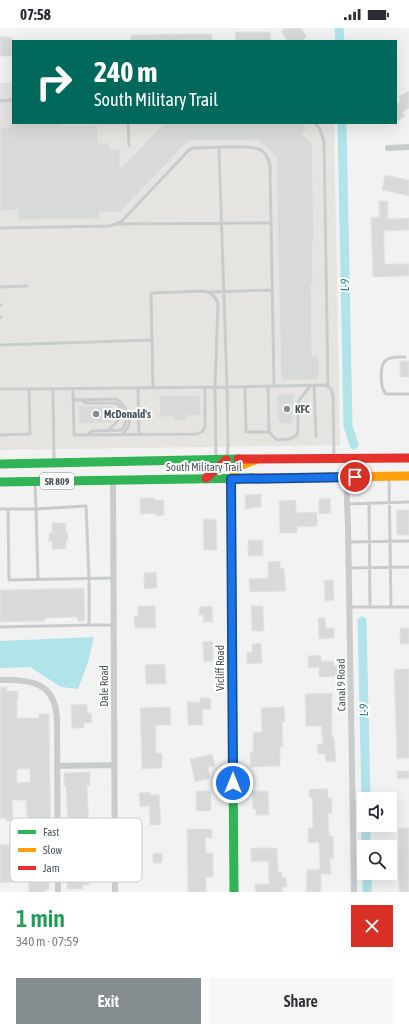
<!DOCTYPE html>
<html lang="en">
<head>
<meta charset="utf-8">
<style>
  :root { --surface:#fff; --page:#f7f7f7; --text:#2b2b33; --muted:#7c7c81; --accent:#858d91 }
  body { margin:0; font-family:"Asap Condensed",sans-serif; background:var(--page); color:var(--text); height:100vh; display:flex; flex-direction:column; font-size:15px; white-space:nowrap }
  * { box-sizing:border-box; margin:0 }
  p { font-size:13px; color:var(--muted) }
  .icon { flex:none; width:22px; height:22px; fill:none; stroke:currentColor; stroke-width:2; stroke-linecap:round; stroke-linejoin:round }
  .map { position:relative; height:864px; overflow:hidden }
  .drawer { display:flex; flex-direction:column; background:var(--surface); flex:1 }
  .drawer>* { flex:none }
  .top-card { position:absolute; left:12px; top:12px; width:385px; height:84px; border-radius:0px; box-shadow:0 4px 16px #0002; background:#00695c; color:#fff; overflow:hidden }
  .buttons { position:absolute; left:357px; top:764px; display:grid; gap:8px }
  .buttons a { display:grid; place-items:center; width:40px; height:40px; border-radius:0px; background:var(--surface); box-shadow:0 4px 16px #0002; font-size:20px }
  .pin { position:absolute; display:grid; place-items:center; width:34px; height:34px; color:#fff; margin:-17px; border:2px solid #fff; border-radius:50%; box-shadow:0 1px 4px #0007 }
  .me { position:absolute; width:44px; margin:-22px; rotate:0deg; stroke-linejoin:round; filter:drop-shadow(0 0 3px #0008) }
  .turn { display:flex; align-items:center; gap:14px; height:84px; padding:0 16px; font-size:18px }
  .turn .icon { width:52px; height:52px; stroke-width:2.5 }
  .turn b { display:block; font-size:28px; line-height:34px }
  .round { display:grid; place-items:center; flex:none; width:42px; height:42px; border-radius:0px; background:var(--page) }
  .head { display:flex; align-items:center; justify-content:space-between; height:68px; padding:0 16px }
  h1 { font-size:24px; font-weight:600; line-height:30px; color:#1e9e55 }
  .primary-button { display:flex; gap:8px; margin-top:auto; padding:8px 16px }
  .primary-button a { flex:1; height:46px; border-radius:0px; background:var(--accent); color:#fff; font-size:16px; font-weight:600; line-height:46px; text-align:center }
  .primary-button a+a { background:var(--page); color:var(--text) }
  .status { display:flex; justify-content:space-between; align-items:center; height:28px; padding:0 20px; background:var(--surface); direction:ltr }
  .status svg { height:11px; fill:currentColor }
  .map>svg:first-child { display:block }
  .commercial { fill:#e6e4e0 }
  .water { fill:#b0e3ea }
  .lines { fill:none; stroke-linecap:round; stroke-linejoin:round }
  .canal { stroke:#b0e3ea; stroke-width:9 }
  .building { fill:#d8dada; stroke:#e3e4e4; fill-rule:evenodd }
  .lane { stroke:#c9cccd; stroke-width:3 }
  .street { stroke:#c9cccd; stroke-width:6 }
  .fast { stroke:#30b455; stroke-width:9 }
  .slow { stroke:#ff9f0a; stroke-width:9 }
  .jam { stroke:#e5322d; stroke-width:9 }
  .route-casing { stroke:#114b97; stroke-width:10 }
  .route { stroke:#1a73e8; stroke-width:7 }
  .poi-dot { fill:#858d91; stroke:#fff; stroke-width:1.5 }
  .labels { text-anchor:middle; stroke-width:4; stroke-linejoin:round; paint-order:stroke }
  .shield { fill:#fff; stroke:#80898e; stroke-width:1 }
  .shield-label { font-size:10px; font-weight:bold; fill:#4a565d }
  .poi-label { font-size:11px; font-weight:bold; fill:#4a565d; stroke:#fff; text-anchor:start }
  .street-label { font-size:11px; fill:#4a565d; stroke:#fff }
  .water-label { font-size:12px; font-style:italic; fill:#16808c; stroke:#fff }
  .key { fill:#fff; stroke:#c9ccce; stroke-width:1 }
  .key-label { font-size:11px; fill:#4a565d }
</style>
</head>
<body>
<div class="status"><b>07:58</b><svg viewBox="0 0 49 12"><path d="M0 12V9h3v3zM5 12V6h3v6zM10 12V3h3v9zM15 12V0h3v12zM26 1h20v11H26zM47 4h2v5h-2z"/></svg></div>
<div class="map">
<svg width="409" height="864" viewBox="0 0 409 864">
  <rect width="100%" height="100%" fill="#f2f2f2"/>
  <path class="commercial" d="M0,55H13V95H334L340,417L0,422Z"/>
  <path class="water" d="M94,609L88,634L78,661L61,659L30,639L0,640V613Z"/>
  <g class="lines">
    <path class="canal" d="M339,0L340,13
      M342,95L348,398L354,417
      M362,593L366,771
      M366,797V819
      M367,845V864"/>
  </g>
  <path class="building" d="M286,0H301L307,9L301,13H287L281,3Z
    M235,4H270L271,13H236Z
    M184,6H212V13H131V7Z
    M0,9H12V28H0Z
    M409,63V80L403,84L405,88L396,94V74L397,75L401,73L398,69Z
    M9,95H61V98L97,97L98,115H110V122L120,121V141L165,95H302L307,100L302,106L312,116L314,213H312L313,256H311L312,328H319V352H281L276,128L258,112L188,113L120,184H99V191L17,192V182L0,183V99H9Z
    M385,147L409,152V168L382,162Z
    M379,173H388V191L409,190V202L384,203V216L385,236H409V248L373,249L371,190L379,189Z
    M400,333H409V349H400Z
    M294,365L293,394H290V396L279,395V390H277V366Z
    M200,367L201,387L186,388L187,392L174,393V389H160L159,368Z
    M79,378H112L113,394L79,396Z
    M261,466V479L245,481V467Z
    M140,470H154L155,472H164V487L156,488V485L140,486Z
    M330,470L331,485L319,486V471Z
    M296,472V485L317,484V498L297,499V505H280L279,473Z
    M396,482H409V507H397Z
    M203,491H216L217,522H204Z
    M52,495H66V505H68V513H66V521H52V513H49V505H52Z
    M248,512H263V528H248Z
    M280,533V540H284L286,563L250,564L249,551L268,550V534Z
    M156,544L157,560L144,561V545Z
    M333,552L334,572L325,573L324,553Z
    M84,560L85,593H78V589L45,590V593L0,594V562Z
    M138,578H155L156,600H135L134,588H138Z
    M212,578L213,594H203V587H199V579Z
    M251,578H263L264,603H252Z
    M318,590H325L326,600H334V610L319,611Z
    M400,600H409V616H400Z
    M213,613V633L204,634L203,614Z
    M261,615L262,635L247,636V624H252V616Z
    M321,627V633H334V638H338V648L319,649V639L308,640V628Z
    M165,636L166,656H146L145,637Z
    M394,641H409V730L397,731Z
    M0,659H7V663H18V671H17V690H39V686H49L51,834H49V862H46V864H29L28,835L15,836L16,854L0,855V817L18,816V826H31V805H28L26,772H12L13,793H6V790H0ZM17,741H30V754L17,755Z
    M332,665V709H334L336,733L326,734L325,726H318L317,717L323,716L321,698H306L305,666Z
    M200,670H211V681L202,682L203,697H188L187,674H200Z
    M87,676V685H91L92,695H84V700H72L71,677Z
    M170,679L171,697H156V725H162V740L142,741L140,680Z
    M284,679L285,694H282L283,719H280V738L251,739L250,724H253V704H262L261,680Z
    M212,726L215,738L208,739L210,750L195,754L190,731Z
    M397,743H409V750L397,751Z
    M90,744V758H87L89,800L68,801L66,758H64V745Z
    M309,761H328V770H332V785H328L329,808H333L334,831H330L331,846H321V864H306L307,842L320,841L319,814L308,815V800H313L312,769L309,770Z
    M196,763H211V783H196Z
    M252,763H268L269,787H256V781H253Z
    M150,764L151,767H159L161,797H150L149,778L140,779L139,765Z
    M398,800H409V864H399Z
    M187,801H212V810H205L206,825H213V849H206V864H188Z
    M91,816V846H88L89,857H83V861H67V821H72V817Z
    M251,820H277L278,844H282V849H286L287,859H282L283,864H255V856H269L268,833L251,834Z
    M153,825H162V835H153Z"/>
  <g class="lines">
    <path class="lane" d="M0,73L13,72
      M128,95L129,118
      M315,95L320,101L324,114L328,359
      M117,196L271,195
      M0,200L110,198L116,196L122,193L189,122L194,120C208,120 251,116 261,122C267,126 269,132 270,138L274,358
      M0,259L27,258
      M210,264L272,262
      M0,277H1
      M0,290L1,289
      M0,317L152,312
      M405,329C399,329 392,328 386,332C379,338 380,360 386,366H409
      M314,357L316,408
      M245,359L246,404H269L277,412L290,411L297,407L298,401V374L310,358
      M268,359L269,404
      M138,360L139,406
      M153,360L151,265L203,263C211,264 216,268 218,276L215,359L216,430
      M0,361H29L30,406L0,407
      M29,361L227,359L219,120
      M53,361L54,433
      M73,361L74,407L197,406L203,403L205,398V360
      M73,372L116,371C123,375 131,387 129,396C128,400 125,403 123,406
      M81,372L86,375H115L119,377L126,391L124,399L121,402L92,403L87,407
      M108,403L124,386
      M227,430L228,419L227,359L325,357L331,361L333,368L334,429
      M369,475L370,579
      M347,476L409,474
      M0,481H36L35,455
      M8,481L9,552L113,550
      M349,514L409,513
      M349,540L409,539
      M38,551L36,481L86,478L89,550V597H114
      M350,579H391L389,450
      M391,579H409
      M0,599L89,597"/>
    <path class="street" d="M388,120L409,119
      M346,449L348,498L354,864
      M113,452L115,864
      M0,652C31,651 55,654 57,691L58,864
      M57,738L114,737
      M58,811L115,809"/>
    <path class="fast" d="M0,436L238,431
      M0,454L253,450
      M232,603L234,864"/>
    <path class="slow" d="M253,450L409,448
      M232,603L231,451L239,438L255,432"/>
    <path class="jam" d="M238,431L409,430
      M206,450L226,432"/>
  </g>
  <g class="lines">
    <g class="route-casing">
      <path id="route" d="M233,755L231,451L355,449"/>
    </g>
    <use href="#route" class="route"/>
  </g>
  <g class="poi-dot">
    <circle cx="287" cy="381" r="4"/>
    <circle cx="96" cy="386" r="4"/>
  </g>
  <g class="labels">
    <rect class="shield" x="40" y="445" width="34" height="16" rx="3"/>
    <g class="shield-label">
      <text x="57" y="457">SR 809</text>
    </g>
    <g class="poi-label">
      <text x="295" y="385">KFC</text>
      <text x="104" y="390">McDonald's</text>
    </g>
    <g class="street-label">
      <text x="204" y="443">South Military Trail</text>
      <text transform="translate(220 640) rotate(-90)" y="4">Vicliff Road</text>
      <text transform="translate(341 657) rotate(-91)" y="4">Canal 9 Road</text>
      <text transform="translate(104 658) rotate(-90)" y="4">Dale Road</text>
    </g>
    <g class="water-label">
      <text transform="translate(345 257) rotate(-91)" y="4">L-9</text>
      <text transform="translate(364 682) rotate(-91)" y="4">L-9</text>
    </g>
  </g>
  <rect x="10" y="790" width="132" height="64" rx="6" class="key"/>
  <rect x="18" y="802" width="18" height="4" fill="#30b455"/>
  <rect x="18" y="820" width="18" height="4" fill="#ff9f0a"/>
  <rect x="18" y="838" width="18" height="4" fill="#e5322d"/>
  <g class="key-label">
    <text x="43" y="808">Fast</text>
    <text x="43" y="826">Slow</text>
    <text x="43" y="844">Jam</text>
  </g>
</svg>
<div class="buttons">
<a><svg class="icon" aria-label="sound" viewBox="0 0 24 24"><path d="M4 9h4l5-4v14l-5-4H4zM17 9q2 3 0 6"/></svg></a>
<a><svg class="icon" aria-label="search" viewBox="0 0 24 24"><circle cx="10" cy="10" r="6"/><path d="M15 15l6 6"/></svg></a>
</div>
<div class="pin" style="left:355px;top:449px;background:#d93025"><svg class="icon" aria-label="arrive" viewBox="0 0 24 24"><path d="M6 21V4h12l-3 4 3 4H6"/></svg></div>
<svg class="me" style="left:233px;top:755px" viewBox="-20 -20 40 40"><circle r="17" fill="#1a73e8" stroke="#fff" stroke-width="3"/><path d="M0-11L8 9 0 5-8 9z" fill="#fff"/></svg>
<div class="top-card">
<div class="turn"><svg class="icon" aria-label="right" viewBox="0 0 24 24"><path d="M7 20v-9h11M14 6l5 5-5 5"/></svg><div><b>240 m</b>South Military Trail</div></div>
</div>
</div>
<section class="drawer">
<div class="head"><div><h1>1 min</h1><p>340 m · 07:59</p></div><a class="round" style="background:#d93025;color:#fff"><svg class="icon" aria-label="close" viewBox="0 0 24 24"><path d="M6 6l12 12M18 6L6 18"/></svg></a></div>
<div class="primary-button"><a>Exit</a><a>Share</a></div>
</section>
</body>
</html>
